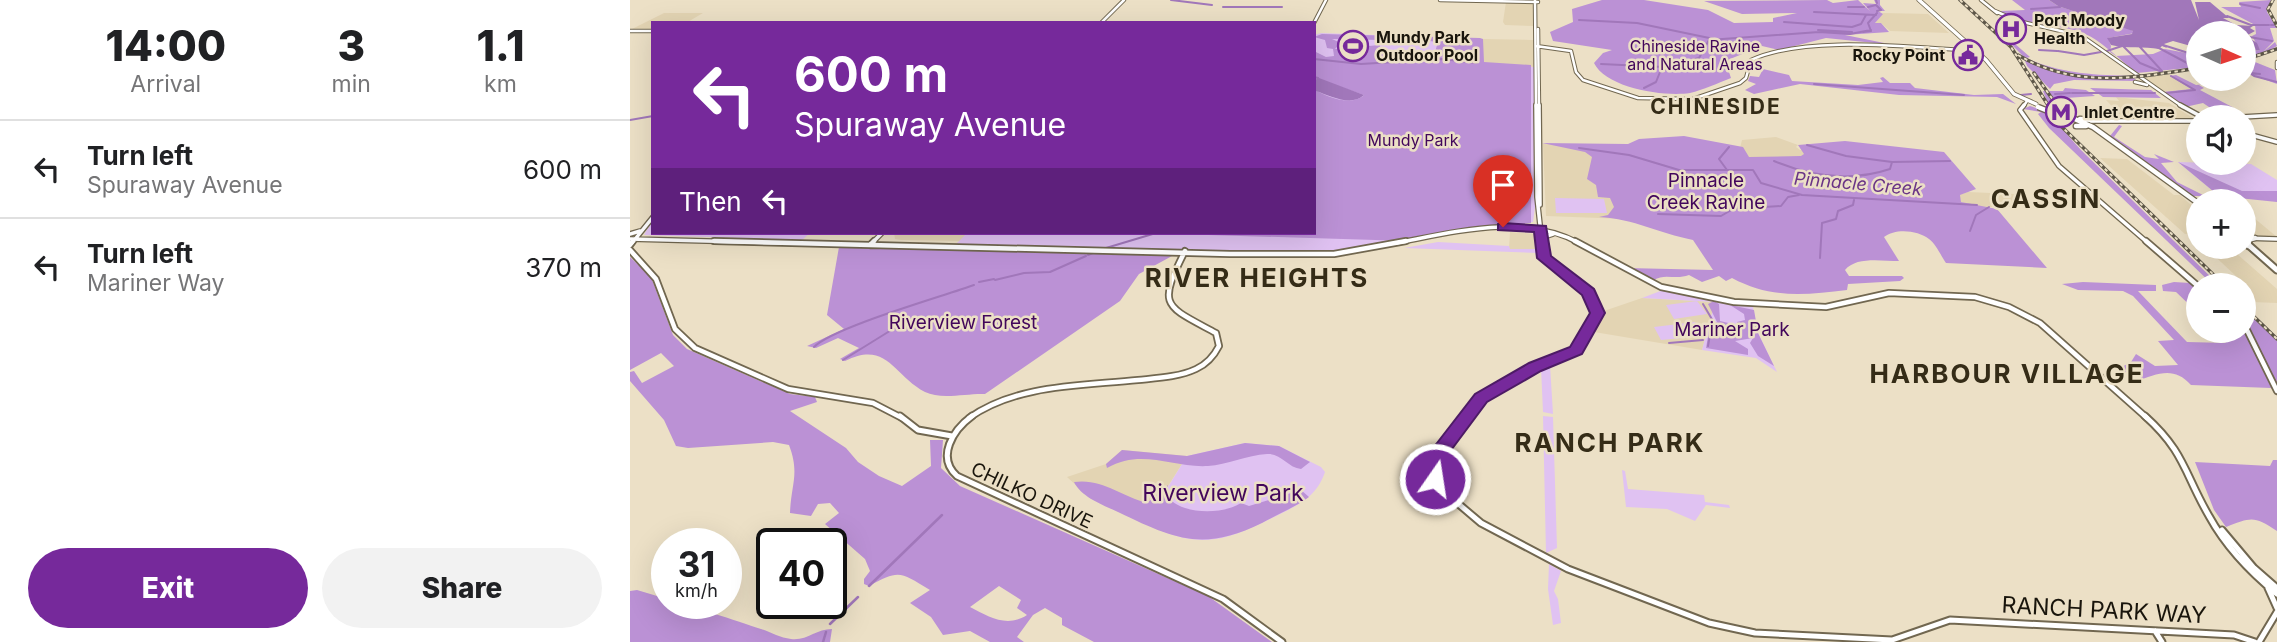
<!DOCTYPE html>
<html lang="en">
<head>
<meta charset="utf-8">
<style>
  :root { --surface:#fff; --page:#f2f2f2; --text:#202124; --muted:#757577; --line:#e0e0e0; --accent:#76299b }
  body { margin:0; font-family:Inter,sans-serif; background:var(--page); color:var(--text); height:100vh; display:flex; flex-direction:column; font-size:26px; white-space:nowrap }
  * { box-sizing:border-box; margin:0 }
  p { font-size:23px; color:var(--muted) }
  .icon { flex:none; width:38px; height:38px; fill:none; stroke:currentColor; stroke-width:2; stroke-linecap:round; stroke-linejoin:round }
  .map { position:relative; flex:1; overflow:hidden }
  .drawer { display:flex; flex-direction:column; background:var(--surface); width:630px }
  .drawer>* { flex:none }
  .banner { position:absolute; left:21px; top:21px; width:665px; height:214px; border-radius:0px; box-shadow:0 7px 28px #0002; background:#76299b; color:#fff; overflow:hidden }
  .needle { width:46px; rotate:93deg }
  .buttons { position:absolute; left:1556px; top:21px; display:grid; gap:14px }
  .buttons a { display:grid; place-items:center; width:70px; height:70px; border-radius:50%; background:var(--surface); box-shadow:0 7px 28px #0002; font-size:35px }
  .speed { position:absolute; left:21px; top:528px; display:flex; gap:14px; font-size:35px; font-weight:700; text-align:center }
  .speed>* { display:grid; place-content:center; width:91px; height:91px; border-radius:50%; background:var(--surface); box-shadow:0 7px 28px #0002; line-height:1 }
  .speed small { font-size:18px; font-weight:400 }
  .speed .limit { border:4px solid #111; border-radius:10px; background:#fff; color:#111 }
  .pin { position:absolute; display:grid; place-items:center; width:60px; height:60px; color:#fff; margin:-72px -30px; border-radius:50% 50% 50% 0; rotate:-45deg; box-shadow:0 0 7px #0007 }
  .pin .icon { rotate:45deg }
  .me { position:absolute; width:77px; margin:-38px; rotate:13deg; stroke-linejoin:round; filter:drop-shadow(0 0 5px #0008) }
  .turn { display:flex; align-items:center; gap:24px; height:147px; padding:0 28px; font-size:32px }
  .turn .icon { width:91px; height:91px; stroke-width:2.5 }
  .turn b { display:block; font-size:49px; line-height:60px }
  .then { display:flex; align-items:center; height:66px; padding:0 28px; background:#0003; gap:14px; font-size:26px }
  .eta { display:flex; justify-content:space-evenly; align-items:center; height:119px; text-align:center }
  .eta b { font-size:42px; font-weight:800; line-height:49px }
  .cta { display:flex; gap:14px; margin-top:auto; padding:14px 28px }
  .cta a { flex:1; height:80px; border-radius:42px; background:var(--accent); color:#fff; font-size:28px; font-weight:800; line-height:80px; text-align:center }
  .cta a+a { background:var(--page); color:var(--text) }
  ul { padding:0; list-style:none }
  li { display:flex; align-items:center; gap:21px; height:98px; padding:0 28px; border-top:2px solid var(--line) }
  li div { flex:1 }
  li b { display:block; font-size:26px }
  li em { font-style:normal }
  main { display:flex; flex:1; min-height:0 }
  .map>svg:first-child { display:block }
  .built { fill:#e3d4b3 }
  .green { fill:#e0c2f2 }
  .forest { fill:#bb91d5; fill-rule:evenodd }
  .water { fill:#a177ba }
  .lines { fill:none; stroke-linecap:round; stroke-linejoin:round }
  .stream-far1 { stroke:#a177ba; stroke-width:2 }
  .stream { stroke:#a177ba; stroke-width:2.5 }
  .secondary-far3-casing { stroke:#716750; stroke-width:4.5 }
  .secondary-far2-casing { stroke:#716750; stroke-width:6 }
  .secondary-far1-casing { stroke:#716750; stroke-width:8 }
  .secondary-casing { stroke:#716750; stroke-width:9 }
  .primary-far2-casing { stroke:#716750; stroke-width:5 }
  .primary-far1-casing { stroke:#716750; stroke-width:7 }
  .primary-casing { stroke:#716750; stroke-width:9 }
  .secondary-far3 { stroke:#fff; stroke-width:2.5 }
  .secondary-far2 { stroke:#fff; stroke-width:3.5 }
  .secondary-far1 { stroke:#fff; stroke-width:4.5 }
  .secondary { stroke:#fff; stroke-width:5 }
  .primary-far2 { stroke:#fff; stroke-width:3.5 }
  .primary-far1 { stroke:#fff; stroke-width:4.5 }
  .primary { stroke:#fff; stroke-width:5 }
  .rail-casing { stroke:#5e5749; stroke-width:3.5 }
  .rail { stroke:#ece0c6; stroke-width:2; stroke-dasharray:3.5; stroke-linecap:butt }
  .primary-bridge-casing { stroke:#716750; stroke-width:7; stroke-linecap:butt }
  .primary-bridge { stroke:#fff; stroke-width:4.5 }
  .route { fill:#76299b; stroke:#4d1b65; stroke-width:2 }
  .labels { text-anchor:middle; stroke-width:5; stroke-linejoin:round; paint-order:stroke }
  .far-poi-label { font-size:16px; font-weight:bold; fill:#19150c; stroke:#ece0c6; text-anchor:start }
  .far-park-label { font-size:16px; fill:#42065b; stroke:#ece0c6 }
  .far-water-label { font-size:18px; font-style:italic; fill:#6a3486; stroke:#ece0c6 }
  .park-label { font-size:19px; fill:#42065b; stroke:#ece0c6 }
  .street-label { font-size:19px; fill:#19150c; stroke:#ece0c6 }
  .far-district-label { font-size:21px; font-weight:bold; letter-spacing:2px; fill:#352c17; stroke:#ece0c6 }
  .near-park-label { font-size:23px; fill:#42065b; stroke:#ece0c6 }
  .near-street-label { font-size:23px; fill:#19150c; stroke:#ece0c6 }
  .district-label { font-size:26px; font-weight:bold; letter-spacing:2px; fill:#352c17; stroke:#ece0c6 }
</style>
</head>
<body>
<main>
<section class="drawer">
<div class="eta">
<div><b>14:00</b><p>Arrival</p></div>
<div><b>3</b><p>min</p></div>
<div><b>1.1</b><p>km</p></div>
</div>
<ul>
<li><svg class="icon" aria-label="left" viewBox="0 0 24 24"><path d="M17 20v-9H6M10 6l-5 5 5 5"/></svg><div><b>Turn left</b><p>Spuraway Avenue</p></div><em>600 m</em></li>
<li><svg class="icon" aria-label="left" viewBox="0 0 24 24"><path d="M17 20v-9H6M10 6l-5 5 5 5"/></svg><div><b>Turn left</b><p>Mariner Way</p></div><em>370 m</em></li>
</ul>
<div class="cta"><a>Exit</a><a>Share</a></div>
</section>
<div class="map">
<svg width="1647" height="642" viewBox="0 0 1647 642">
  <rect width="100%" height="100%" fill="#ece0c6"/>
  <path class="built" d="M876,2L903,3L904,26L875,25L873,22Z
    M34,13H73L56,23H23V30H0Z
    M1253,13L1298,14L1319,33L1260,31L1251,23H1245Z
    M853,39L903,40L905,67L850,65Z
    M1535,74L1541,75L1563,89L1533,92L1512,77Z
    M1486,97L1539,103L1563,118L1545,121L1494,119L1476,100L1489,101Z
    M1146,137L1168,145L1166,147L1170,150L1217,151L1117,163L1110,148L1112,140Z
    M913,144L961,145L991,192L996,219L916,216Z
    M1470,158L1497,159L1544,195H1550L1568,211V235L1555,234Z
    M1338,192L1384,194L1389,196L1385,207H1348L1331,202L1329,195Z
    M1614,211L1618,213L1647,237L1614,235Z
    M880,232L905,234L906,249H879Z
    M264,233H339L332,241L271,240L265,239Z
    M1599,247L1647,289V303L1622,302L1607,277L1576,248Z
    M1012,298L1085,302L1072,350L958,331L968,313Z
    M492,450L557,456L528,502L525,528L460,498L437,477L476,464Z"/>
  <path class="green" d="M691,33L853,39L850,65L905,67L907,192L903,222L855,226L729,249L679,253L326,244L337,233H684V35Z
    M1548,162L1621,164L1647,180V198L1589,196Z
    M925,198L974,199L977,213H926Z
    M22,221L23,233H180L172,240L14,235Z
    M808,242L879,246L880,249H906L908,253L774,248Z
    M1033,290L1123,307L1128,333L1147,372L1126,358L1072,350L1085,302L1012,298Z
    M1067,301L1077,314L1044,319L1036,305Z
    M1065,322L1074,336L1031,340L1024,327Z
    M920,365L923,414L913,412L911,368Z
    M913,416L923,417L927,548L916,553Z
    M615,443L649,446L691,467L695,472C686,498 668,505 644,517C598,539 575,550 525,528L528,503L557,456Z
    M992,470L995,471L998,489L1074,495L1075,502L1099,505L1100,508L1076,505L1065,521L1037,509L996,507Z
    M919,564L931,571L924,591L928,599L931,623L923,625L918,589Z"/>
  <path class="forest" d="M972,0H1014L1078,10L1104,23L1143,22V18L1167,13L1112,14L1074,1L1197,0L1203,3L1228,0L1240,11L1233,3L1246,4L1244,0H1250V5L1255,11H1248L1253,14L1245,23H1251L1259,32L1215,35L1264,45L1196,38L1149,50L1132,46L1100,59L1098,69L1101,78C1088,83 1073,90 1060,93C1034,97 976,88 964,63L973,53L982,50L923,41L920,32L943,22L942,9Z
    M1382,0H1419L1428,6L1500,29L1505,33L1478,38L1481,46L1480,52L1486,56L1523,54L1535,49L1556,53L1560,49L1568,51V67L1507,73C1488,59 1467,35 1444,30C1419,24 1392,25 1370,11L1395,10Z
    M1641,0L1637,12L1647,28H1640L1644,41L1632,53L1645,42L1647,46L1632,55L1614,59L1621,55L1614,56V52L1630,50L1622,36L1626,34L1625,25L1591,7H1611L1609,2Z
    M1365,28H1382L1368,29L1400,57L1396,58C1431,74 1464,75 1502,76L1507,81L1444,80L1424,84L1420,89L1397,66L1393,56Z
    M692,34L850,38L853,39L854,62L901,65V223L827,229L778,241L547,234L684,233V89C696,97 722,107 734,95L691,80L685,81L684,87V51L696,57L704,56L703,49L697,48L695,40L684,37ZM702,39L799,41L808,42L805,52L790,55L750,51V45L705,49L711,43Z
    M1620,60L1645,70L1647,84L1614,72V61Z
    M1133,69L1159,75L1162,81L1228,85L1253,82L1250,78L1253,77L1260,83H1280L1285,88L1344,95L1373,94L1386,104L1367,97L1269,95L1170,84L1124,94L1115,90L1126,84L1118,81L1120,76L1129,77Z
    M1546,75L1566,85L1577,84L1569,85L1574,88L1570,90L1604,108L1587,113L1592,117L1583,113L1585,111L1573,103L1555,107L1533,92L1561,89L1540,76Z
    M1435,88L1456,90L1465,96L1436,98L1434,106L1437,107H1419L1413,91H1433Z
    M1460,88L1521,90L1531,98L1473,97Z
    M1400,106L1416,111L1451,150L1589,285H1583L1419,128L1408,114L1411,112L1393,109Z
    M1489,125L1492,126L1484,137L1515,157L1529,159L1524,154L1544,162L1531,163L1547,182L1575,196H1562L1480,136Z
    M1054,136L1113,147L1119,157L1171,156L1174,154L1168,145L1215,141L1314,152L1346,189L1330,195L1331,202L1367,209L1417,268L1316,263C1311,256 1306,244 1299,239C1288,230 1265,228 1254,237L1269,261C1252,261 1226,256 1215,270L1219,276H1272L1274,278L1270,281L1218,284L1217,290C1175,295 1141,299 1102,278L1096,281L1089,276L1072,282L1059,275C1046,280 1034,273 1024,280L997,268L1083,270L1063,240C1028,233 1005,219 969,217L978,215L984,207L980,198L968,197L966,185L957,179L962,157L955,152L912,143L998,144L1009,139Z
    M1548,162L1612,191H1647V202L1589,196Z
    M209,247L542,256L509,274L490,301L355,394C338,393 311,400 295,392C263,375 257,340 215,361L210,359L229,348L208,338L186,348L177,346L214,329L197,315Z
    M0,257L21,277L43,335L57,349L160,394L185,397L187,402L160,411L216,448L228,462L249,476L272,486L301,466L300,440H313L311,468L330,486L578,596L642,642H464L432,625V618L415,608L403,615L387,637L394,642H360L340,631L313,635L301,617L280,603L300,590C270,572 270,569 239,586L234,584V579L240,571L235,559L195,524L209,513L200,503L188,504L181,516L160,513C161,484 170,474 159,445L143,442L58,448L46,446L34,420L0,381V372L4,371L12,383L44,366L31,353L0,370ZM369,586L391,600L387,608L397,615C377,628 359,617 340,607Z
    M1453,282L1526,285V291H1508L1557,342L1596,343L1585,331H1614V309L1647,341V394L1641,388L1561,385C1544,366 1528,373 1505,382L1490,368L1501,362L1506,354L1525,366L1548,365L1528,341L1544,340L1503,296L1493,291L1448,290L1432,284Z
    M1544,282L1560,283L1568,288V313L1546,292L1533,291L1532,285Z
    M1084,301L1089,304L1090,321L1107,325V322L1115,320L1114,314L1100,305L1124,310L1128,333L1144,366L1128,356L1120,343L1123,338L1105,341L1118,349V355L1076,348L1080,325L1087,322L1078,304Z
    M615,443L649,446L680,462L671,469C658,468 651,453 637,454C617,455 597,465 578,466C542,468 512,448 477,468L476,464L492,450L557,456Z
    M1643,460H1647V531C1624,516 1622,517 1596,527L1584,510L1565,462L1640,466Z
    M444,482C472,478 491,496 517,503L538,485L537,496C551,515 592,515 611,503L619,506L671,490L679,497C664,508 648,514 632,523C573,552 544,539 488,512C473,505 451,497 444,482Z
    M7,590L37,599V604C59,604 107,621 131,629C141,632 150,638 161,639C177,641 186,629 202,629L200,642H0V591Z"/>
  <path class="water" d="M1419,0H1561L1569,20L1565,2H1580L1599,18H1593L1606,25L1623,26L1620,28L1625,31L1616,36L1627,43L1630,50L1614,52V33H1568V48L1543,41L1534,44L1537,48L1532,46L1529,49C1514,46 1498,49 1481,45L1477,38L1502,34L1503,31L1428,6Z
    M689,78L734,95C721,107 701,96 686,91L685,80Z"/>
  <g class="lines">
    <path class="stream-far1" d="M541,0L582,5
      M1246,0L1247,3
      M1610,4L1630,8
      M1246,5L1251,10L1247,11
      M593,7H652
      M1218,7H1234
      M1238,7L1246,5
      M1401,9L1430,7
      M1184,12L1246,15
      M1597,16L1621,25H1639
      M949,20L1007,23L1089,40
      M1154,22L1222,27L1231,24L1236,15
      M1641,25H1644
      M1188,30L1222,32
      M1233,32L1241,31L1238,23L1247,13
      M1614,36L1642,41
      M1533,45L1568,56
      M1493,46L1510,63L1532,72
      M1513,46L1510,47L1532,71
      M1527,47L1559,64
      M1409,50L1427,51
      M1428,51L1454,55L1471,52
      M1477,51L1492,46
      M684,59L731,64L813,59L847,63
      M971,64L1034,67L1069,58L1079,40L1189,32L1220,34L1241,30
      M1614,69L1624,76L1647,82
      M1621,73L1630,74
      M684,77L688,78
      M1184,84L1334,95
      M1014,88L1026,82L1030,72L1041,67
      M1442,93H1525
      M1536,93L1565,90L1541,76
      M1425,94L1440,93
      M1391,95L1401,94
      M0,120L23,116
      M1177,145L1216,156L1262,162
      M949,148L999,155L1049,170H1123L1131,183L1172,195L1347,205
      M1144,161C1182,177 1221,182 1260,169L1262,162L1320,161
      M1097,170L1089,159L1099,147
      M1028,214L1091,216L1103,209L1151,206L1158,197L1169,195
      M1340,231L1346,215L1359,207
      M476,248L526,233
      M458,255L463,253
      M1190,258L1192,223L1206,219L1208,211L1223,205L1224,200
      M365,280L394,273L420,272L456,256
      M349,282L364,279
      M1073,304L1083,321
      M1039,343L1073,340
      M1078,346L1082,323
      M184,347C204,327 311,297 344,285
      M213,360L271,324"/>
    <path class="stream" d="M239,586L312,515
      M200,624L228,597
      M193,642L196,632"/>
    <g class="secondary-far3-casing">
      <path id="secondary-far3" d="M810,0L908,2
        M905,0L906,107
        M1351,0L1367,13
        M1365,11L1388,21L1452,36L1553,107
        M471,23L494,0
        M684,23L696,0
        M908,29L909,107
        M0,31H23
        M906,46L941,51L946,72L953,80L1008,98L1063,99L1110,83L1116,78L1121,60C1178,34 1283,48 1346,51
        M1647,62V68
        M1505,82L1517,85
        M1393,107L1397,101"/>
    </g>
    <g class="secondary-far2-casing">
      <path id="secondary-far2" d="M906,105L907,197L912,243
        M909,105L910,205
        M1394,105L1390,110L1429,166L1518,243
        M1550,105L1572,117
        M1612,117L1647,115
        M1461,121H1568
        M1614,133L1647,142
        M0,234L10,231
        M911,238L923,234
        M1614,238L1647,239
        M0,239L154,243
        M2,243L23,217
        M242,243L252,233
        M766,243C825,232 894,213 949,243"/>
    </g>
    <g class="secondary-far1-casing">
      <path id="secondary-far1" d="M84,241L600,254
        M945,241L1031,287L1104,302L1196,307L1259,293L1345,297L1379,307L1410,323L1517,418
        M1516,241L1568,286
        M0,245L3,241
        M240,245L244,241
        M0,250L26,279L45,329L65,348L158,389L243,403L272,418
        M597,254H704
        M704,254L776,241
        M1614,324L1647,391
        M339,418C387,384 452,386 508,380C527,378 549,377 566,369C577,364 584,356 589,346L586,333C534,305 527,307 555,251
        M836,418C863,382 906,367 947,351L967,313C965,307 963,297 959,292C943,271 915,271 912,241"/>
    </g>
    <g class="secondary-casing">
      <path id="secondary" d="M270,416L288,430L322,436
        M342,416C323,430 306,457 327,476L593,599L652,642
        M837,416L807,456L804,475L812,490L851,523L938,569L1079,623L1125,633L1262,640L1320,620L1604,635L1625,642
        M1515,416C1555,452 1554,473 1579,516C1596,547 1620,572 1647,594
        M1592,530L1624,568L1647,588
        M1638,588L1647,608
        M1525,631L1532,642
        M1629,642L1647,612"/>
    </g>
    <g class="primary-far2-casing">
      <path id="primary-far2" d="M1289,0L1356,60L1384,94L1406,104"/>
    </g>
    <g class="primary-far1-casing">
      <path id="primary-far1" d="M1426,111L1463,127L1568,203
        M1450,119L1464,120
        M1446,126H1456
        M1614,241L1616,243
        M1618,243V240L1625,238"/>
    </g>
    <g class="primary-casing">
      <path id="primary" d="M1614,241L1647,270
        M1618,241L1619,246"/>
    </g>
    <use href="#secondary-far3" class="secondary-far3"/>
    <use href="#secondary-far2" class="secondary-far2"/>
    <use href="#secondary-far1" class="secondary-far1"/>
    <use href="#secondary" class="secondary"/>
    <use href="#primary-far2" class="primary-far2"/>
    <use href="#primary-far1" class="primary-far1"/>
    <use href="#primary" class="primary"/>
    <g class="rail-casing">
      <path id="rail" d="M1330,0L1381,47L1432,127L1594,285
        M1643,0L1638,9L1647,26
        M1388,55C1446,89 1505,78 1568,68
        M1614,60L1647,49
        M1404,73L1428,107
        M1614,307L1647,339"/>
    </g>
    <use href="#rail" class="rail"/>
    <g class="primary-bridge-casing">
      <path id="primary-bridge" d="M1408,107L1428,115"/>
    </g>
    <use href="#primary-bridge" class="primary-bridge"/>
  </g>
  <path class="route" d="M873,223L916,226L921,256L964,289L975,313L952,354L911,371L857,402L816,457L815,479L805,486L796,479L797,456L845,394L899,363L940,347L960,313L952,295L907,258L904,232L868,230V224Z"/>
  <defs>
    <g id="hospital-ring" transform="scale(1.575)"><circle r="9.5" fill="#ece0c6" stroke="#76299b" stroke-width="1.5"/><path d="M-5-5h3v3.5h4V-5h3V5h-3V1.5h-4V5h-3Z" fill="#76299b"/></g>
    <g id="stadium-ring" transform="scale(1.575)"><circle r="9.5" fill="#ece0c6" stroke="#76299b" stroke-width="1.5"/><path d="M0-5a6.5 5 0 1 0 0 10a6.5 5 0 1 0 0-10ZM-3.5-1.8h7v3.6h-7Z" fill="#76299b"/></g>
    <g id="civic-ring" transform="scale(1.575)"><circle r="9.5" fill="#ece0c6" stroke="#76299b" stroke-width="1.5"/><path d="M-.6-6.5H3V-4.5H.6V-3L4-1V1h2V6H-6V1h2V-1L-.6-3ZM-1.2 2.5V6h2.4V2.5Z" fill="#76299b"/></g>
    <g id="metro-ring" transform="scale(1.575)"><circle r="9.5" fill="#ece0c6" stroke="#76299b" stroke-width="1.5"/><path d="M-5.5 5V-5H-3L0 0L3-5H5.5V5H3V-.5L0 4L-3-.5V5Z" fill="#76299b"/></g>
  </defs>
  <g fill-rule="evenodd">
    <use href="#hospital-ring" x="1381" y="29"/>
    <use href="#stadium-ring" x="723" y="46"/>
    <use href="#civic-ring" x="1338" y="55"/>
    <use href="#metro-ring" x="1431" y="112"/>
  </g>
  <g class="labels">
    <g class="far-poi-label">
      <text x="1404" y="26">Port Moody<tspan x="1404" dy="18">Health</tspan></text>
      <text x="746" y="43">Mundy Park<tspan x="746" dy="18">Outdoor Pool</tspan></text>
      <text x="1315" y="61" text-anchor="end">Rocky Point</text>
      <text x="1454" y="118">Inlet Centre</text>
    </g>
    <g class="far-park-label">
      <text x="1065" y="52">Chineside Ravine<tspan x="1065" dy="18">and Natural Areas</tspan></text>
      <text x="783" y="146">Mundy Park</text>
    </g>
    <g class="far-water-label">
      <text transform="translate(1228 184) rotate(5)" y="6">Pinnacle Creek</text>
    </g>
    <g class="park-label">
      <text x="1076" y="187">Pinnacle<tspan x="1076" dy="22">Creek Ravine</tspan></text>
      <text x="333" y="329">Riverview Forest</text>
      <text x="1102" y="336">Mariner Park</text>
    </g>
    <g class="street-label">
      <text transform="translate(402 495) rotate(25)" y="7">CHILKO DRIVE</text>
    </g>
    <g class="far-district-label">
      <text x="1086" y="114">CHINESIDE</text>
    </g>
    <g class="near-park-label">
      <text x="593" y="501">Riverview Park</text>
    </g>
    <g class="near-street-label">
      <text transform="translate(1474 610) rotate(3)" y="8">RANCH PARK WAY</text>
    </g>
    <g class="district-label">
      <text x="1416" y="208">CASSIN</text>
      <text x="627" y="287">RIVER HEIGHTS</text>
      <text x="1377" y="383">HARBOUR VILLAGE</text>
      <text x="980" y="452">RANCH PARK</text>
    </g>
  </g>
</svg>
<div class="buttons">
<a><svg class="needle" viewBox="-14 -14 28 28"><path d="M0-13l5 13h-10z" fill="#e53935"/><path d="M0 13l5-13h-10z" fill="#757577"/></svg></a>
<a><svg class="icon" aria-label="sound" viewBox="0 0 24 24"><path d="M4 9h4l5-4v14l-5-4H4zM17 9q2 3 0 6"/></svg></a>
<a>+</a>
<a>−</a>
</div>
<div class="speed"><div>31<small>km/h</small></div><div class="limit">40</div></div>
<div class="pin" style="left:873px;top:227px;background:#d93025"><svg class="icon" aria-label="arrive" viewBox="0 0 24 24"><path d="M6 21V4h12l-3 4 3 4H6"/></svg></div>
<svg class="me" style="left:805px;top:479px" viewBox="-20 -20 40 40"><circle r="17" fill="#76299b" stroke="#fff" stroke-width="3"/><path d="M0-11L8 9 0 5-8 9z" fill="#fff"/></svg>
<div class="banner">
<div class="turn"><svg class="icon" aria-label="left" viewBox="0 0 24 24"><path d="M17 20v-9H6M10 6l-5 5 5 5"/></svg><div><b>600 m</b>Spuraway Avenue</div></div>
<div class="then">Then<svg class="icon" aria-label="left" viewBox="0 0 24 24"><path d="M17 20v-9H6M10 6l-5 5 5 5"/></svg></div>
</div>
</div>
</main>
</body>
</html>
